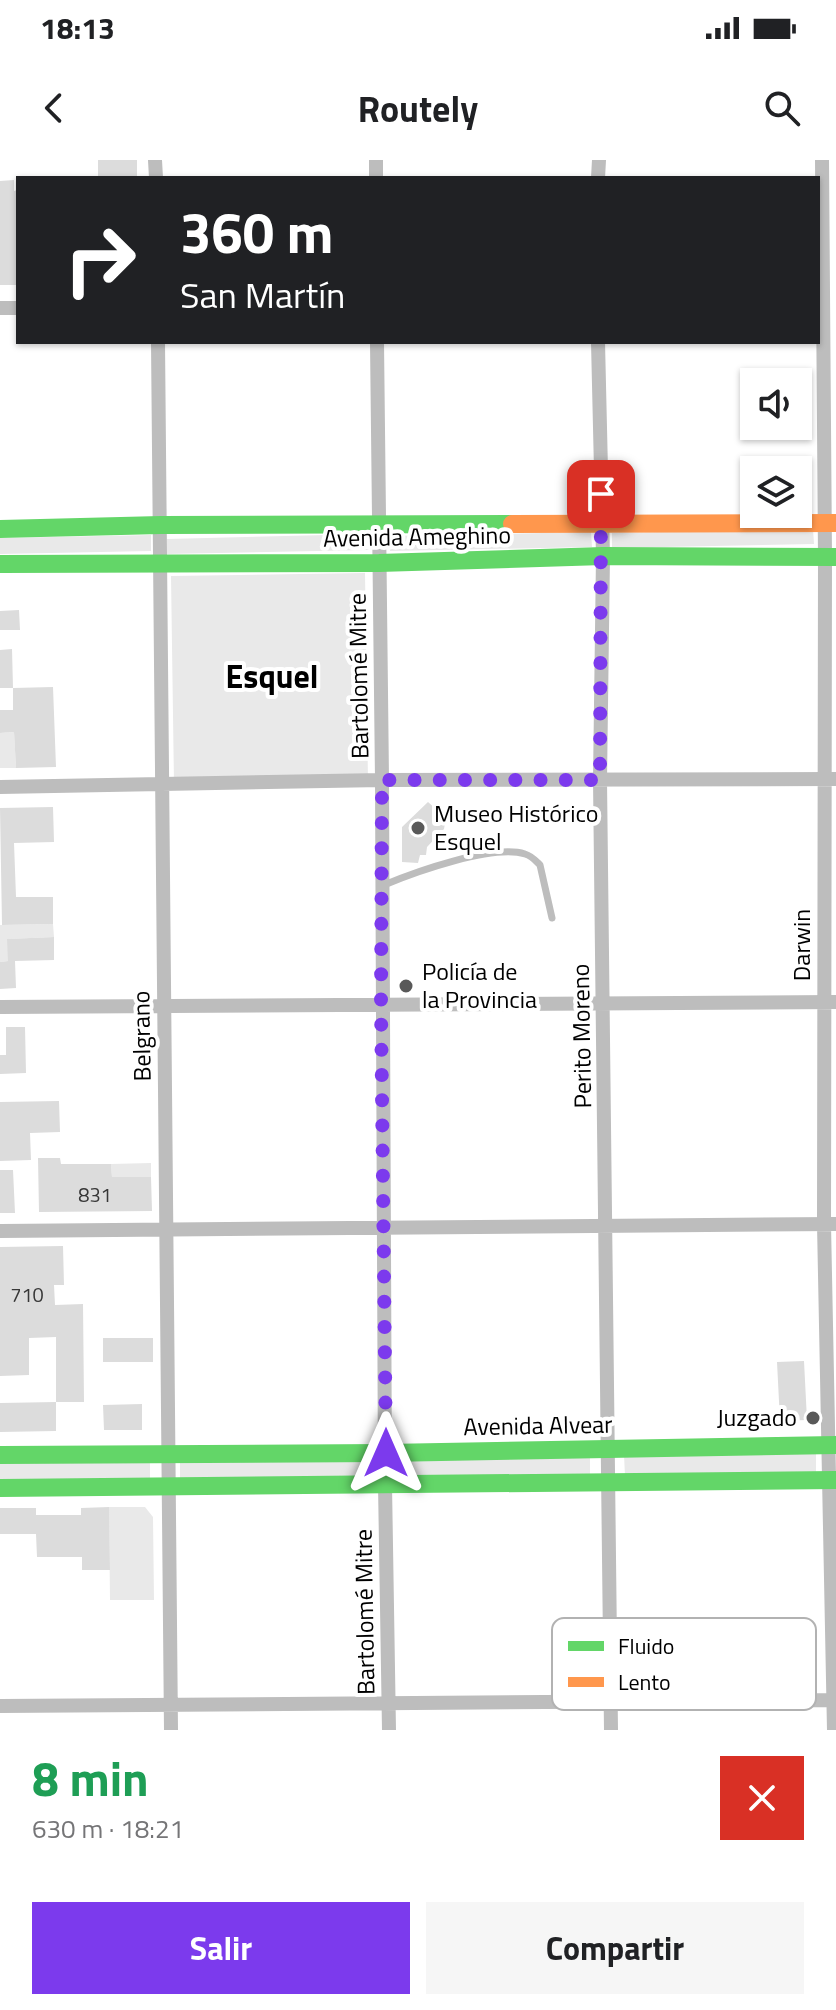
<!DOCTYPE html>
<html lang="es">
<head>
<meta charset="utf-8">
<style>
  :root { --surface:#fff; --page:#f6f6f6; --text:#202124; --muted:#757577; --accent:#7c3aed }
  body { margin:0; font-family:"Titillium Web",sans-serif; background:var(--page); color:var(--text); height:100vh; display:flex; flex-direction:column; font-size:30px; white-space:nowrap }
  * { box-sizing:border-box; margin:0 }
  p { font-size:26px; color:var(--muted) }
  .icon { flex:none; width:44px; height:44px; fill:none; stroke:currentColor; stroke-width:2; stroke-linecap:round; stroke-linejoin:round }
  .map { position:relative; height:1570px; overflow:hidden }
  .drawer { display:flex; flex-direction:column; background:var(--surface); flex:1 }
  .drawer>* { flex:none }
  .guide { position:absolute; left:16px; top:16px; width:804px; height:168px; border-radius:0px; box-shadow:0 2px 6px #0004; background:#202124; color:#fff; overflow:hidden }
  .tools { position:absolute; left:740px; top:208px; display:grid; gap:16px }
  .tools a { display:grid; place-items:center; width:72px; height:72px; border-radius:0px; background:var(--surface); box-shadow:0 2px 6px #0004; font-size:40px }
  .pin { position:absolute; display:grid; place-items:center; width:68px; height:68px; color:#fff; margin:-34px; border-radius:16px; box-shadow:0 4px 12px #0006 }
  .me { position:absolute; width:88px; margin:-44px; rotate:0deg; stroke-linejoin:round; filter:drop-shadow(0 0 6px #0008) }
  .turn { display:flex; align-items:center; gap:28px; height:168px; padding:0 32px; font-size:36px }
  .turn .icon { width:104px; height:104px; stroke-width:2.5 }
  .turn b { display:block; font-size:56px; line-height:68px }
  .round { display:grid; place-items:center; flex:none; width:84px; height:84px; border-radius:0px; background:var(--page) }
  .head { display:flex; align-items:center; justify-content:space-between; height:136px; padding:0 32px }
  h1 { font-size:48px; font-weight:700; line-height:60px; color:#1e9e55 }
  .cta { display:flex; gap:16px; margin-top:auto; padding:16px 32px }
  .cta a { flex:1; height:92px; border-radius:0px; background:var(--accent); color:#fff; font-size:32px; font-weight:700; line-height:92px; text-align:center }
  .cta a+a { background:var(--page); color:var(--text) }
  .status { display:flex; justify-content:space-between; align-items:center; height:56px; padding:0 40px; background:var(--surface); direction:ltr }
  .status svg { height:22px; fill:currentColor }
  header { display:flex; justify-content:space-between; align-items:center; height:104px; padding:0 32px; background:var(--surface); font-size:36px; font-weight:700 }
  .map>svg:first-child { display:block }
  .green { fill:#e9e9e9 }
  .building { fill:#dcdcdc }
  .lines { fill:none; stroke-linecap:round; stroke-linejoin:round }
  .lane { stroke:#bdbdbd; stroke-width:7 }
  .street { stroke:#bdbdbd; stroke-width:14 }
  .fast { stroke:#63d668; stroke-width:18 }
  .slow { stroke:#ff974d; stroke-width:18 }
  .route { stroke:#7c3aed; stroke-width:14; stroke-dasharray:0 25.2 }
  .poi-dot { fill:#595959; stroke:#fff; stroke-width:3 }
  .labels { text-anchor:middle; stroke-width:8; stroke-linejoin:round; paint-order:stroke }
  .number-label { font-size:20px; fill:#373737 }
  .street-label { font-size:24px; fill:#000; stroke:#fff }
  .poi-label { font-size:24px; fill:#000; stroke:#fff; text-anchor:start }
  .district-label { font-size:32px; font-weight:bold; fill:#000; stroke:#fff }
  .key { fill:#fff; stroke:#b2b2b2; stroke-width:2 }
  .key-label { font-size:22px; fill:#000 }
</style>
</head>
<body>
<div class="status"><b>18:13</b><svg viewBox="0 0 49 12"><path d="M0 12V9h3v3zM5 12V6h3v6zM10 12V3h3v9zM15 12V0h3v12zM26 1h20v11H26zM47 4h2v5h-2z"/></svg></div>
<header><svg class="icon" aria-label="back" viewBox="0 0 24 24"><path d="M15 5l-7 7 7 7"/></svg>Routely<svg class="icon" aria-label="search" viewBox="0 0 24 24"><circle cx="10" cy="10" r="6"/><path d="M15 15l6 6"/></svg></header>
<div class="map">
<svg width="836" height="1570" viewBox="0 0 836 1570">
  <rect width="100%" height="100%" fill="#fff"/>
  <path class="green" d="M813,369L814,384L612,388V373Z
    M591,372L592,387L390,391V376Z
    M368,374L369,390L167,394V379Z
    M151,375V391L0,394V378Z
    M365,413L368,622L174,624L171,416Z
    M14,572L16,608H0V573Z
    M53,764L54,777L8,779V801L0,802V765Z
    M151,1003V1017H112L111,1004Z
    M816,1292V1313L625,1316L624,1295Z
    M590,1295V1316L399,1318L398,1297Z
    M371,1296V1318L180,1320V1299Z
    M150,1299V1320L0,1322V1301Z
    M109,1347H145L153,1357L154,1440H110Z"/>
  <path class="building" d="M98,0H137V18H98Z
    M14,20V31L17,30L18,36V125H0V21Z
    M19,450L20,470H0V451Z
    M12,489L13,528H0V490Z
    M53,527L56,607L16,608L14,572L0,573V550H13V528Z
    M428,642L446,658L444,669L427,687L426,695H420L418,703L402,702V667Z
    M53,647L54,682L14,683L16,737H53V764L2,765L0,648Z
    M54,777V800L15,801L16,828L0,829V802L8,801L7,779Z
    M6,867H25L26,913L0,914V895H6Z
    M59,941L60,972L30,973L31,1000L0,1001V942Z
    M38,998H60L61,1004H111L112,1017H151L152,1051L39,1052Z
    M0,1010H13L15,1053H0Z
    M63,1086L64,1125H54L55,1145L83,1144L84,1242H56V1177L29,1178V1215L0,1216V1087Z
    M103,1178H153V1202H103Z
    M804,1201L807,1260L780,1261L777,1202Z
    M56,1242V1271L0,1272V1243Z
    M142,1244V1270H104L103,1245Z
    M109,1347L110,1410H82V1397H37L36,1374H0V1348H36V1355H81V1348Z"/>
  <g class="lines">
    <path class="lane" d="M384,725C415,712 493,684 525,694C532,696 536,701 540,705L552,758"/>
    <path class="street" d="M155,0L156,18
      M376,0V18
      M822,0L825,397L824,1064L834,1570
      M598,18L599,0
      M0,148H18
      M158,182L171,1570
      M377,182L382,620L385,1324L389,1570
      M598,182L603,396L600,620L611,1570
      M0,627L382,620L836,619
      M0,847L836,842
      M0,1071L836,1064
      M0,1546L836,1540"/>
    <path class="fast" d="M0,369L161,365L512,364
      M0,404L379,403L603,396L836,397
      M0,1295L386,1293L836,1285
      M0,1328L836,1320"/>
    <path class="slow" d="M512,364L836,363"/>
  </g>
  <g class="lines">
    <path class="route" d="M386,1293L381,845L382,620H600L601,334"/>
  </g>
  <g class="poi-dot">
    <circle cx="418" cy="668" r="8"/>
    <circle cx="406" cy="826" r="8"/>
    <circle cx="813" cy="1258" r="8"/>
  </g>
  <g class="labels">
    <g class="number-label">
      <text x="95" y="1042">831</text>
      <text x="27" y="1142">710</text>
    </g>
    <g class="street-label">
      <text transform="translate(417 377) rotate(-1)" y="8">Avenida Ameghino</text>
      <text transform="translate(359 516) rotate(-91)" y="8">Bartolomé Mitre</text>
      <text transform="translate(802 785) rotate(-90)" y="8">Darwin</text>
      <text transform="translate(142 876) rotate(-91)" y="8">Belgrano</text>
      <text transform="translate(582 876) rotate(-91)" y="8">Perito Moreno</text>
      <text transform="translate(538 1266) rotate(-1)" y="8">Avenida Alvear</text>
      <text transform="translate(365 1452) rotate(-91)" y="8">Bartolomé Mitre</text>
    </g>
    <g class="poi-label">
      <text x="434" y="662">Museo Histórico<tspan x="434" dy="28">Esquel</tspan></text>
      <text x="422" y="820">Policía de<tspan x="422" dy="28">la Provincia</tspan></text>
      <text x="797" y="1266" text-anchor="end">Juzgado</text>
    </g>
    <g class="district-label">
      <text x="272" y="528">Esquel</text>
    </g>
  </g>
  <rect x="552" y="1458" width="264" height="92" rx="12" class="key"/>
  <rect x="568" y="1481" width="36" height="10" fill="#63d668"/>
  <rect x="568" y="1517" width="36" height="10" fill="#ff974d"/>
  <g class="key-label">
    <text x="618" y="1494">Fluido</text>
    <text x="618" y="1530">Lento</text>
  </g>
</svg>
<div class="tools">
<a><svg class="icon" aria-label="sound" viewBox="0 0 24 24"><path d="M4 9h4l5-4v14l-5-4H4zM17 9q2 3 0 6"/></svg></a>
<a><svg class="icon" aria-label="layers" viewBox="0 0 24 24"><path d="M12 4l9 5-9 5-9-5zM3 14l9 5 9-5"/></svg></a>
</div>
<div class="pin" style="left:601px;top:334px;background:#d93025"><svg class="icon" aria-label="arrive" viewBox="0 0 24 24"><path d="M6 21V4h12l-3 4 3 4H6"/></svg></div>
<svg class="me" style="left:386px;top:1293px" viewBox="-20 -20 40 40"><path d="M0-17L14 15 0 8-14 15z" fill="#7c3aed" stroke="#fff" stroke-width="4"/></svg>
<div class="guide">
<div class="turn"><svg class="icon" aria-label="right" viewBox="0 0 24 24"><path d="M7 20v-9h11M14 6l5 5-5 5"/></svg><div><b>360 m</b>San Martín</div></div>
</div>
</div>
<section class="drawer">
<div class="head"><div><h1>8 min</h1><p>630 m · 18:21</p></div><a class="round" style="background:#d93025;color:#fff"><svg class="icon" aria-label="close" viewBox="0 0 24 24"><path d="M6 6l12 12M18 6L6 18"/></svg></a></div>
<div class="cta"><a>Salir</a><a>Compartir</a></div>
</section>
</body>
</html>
